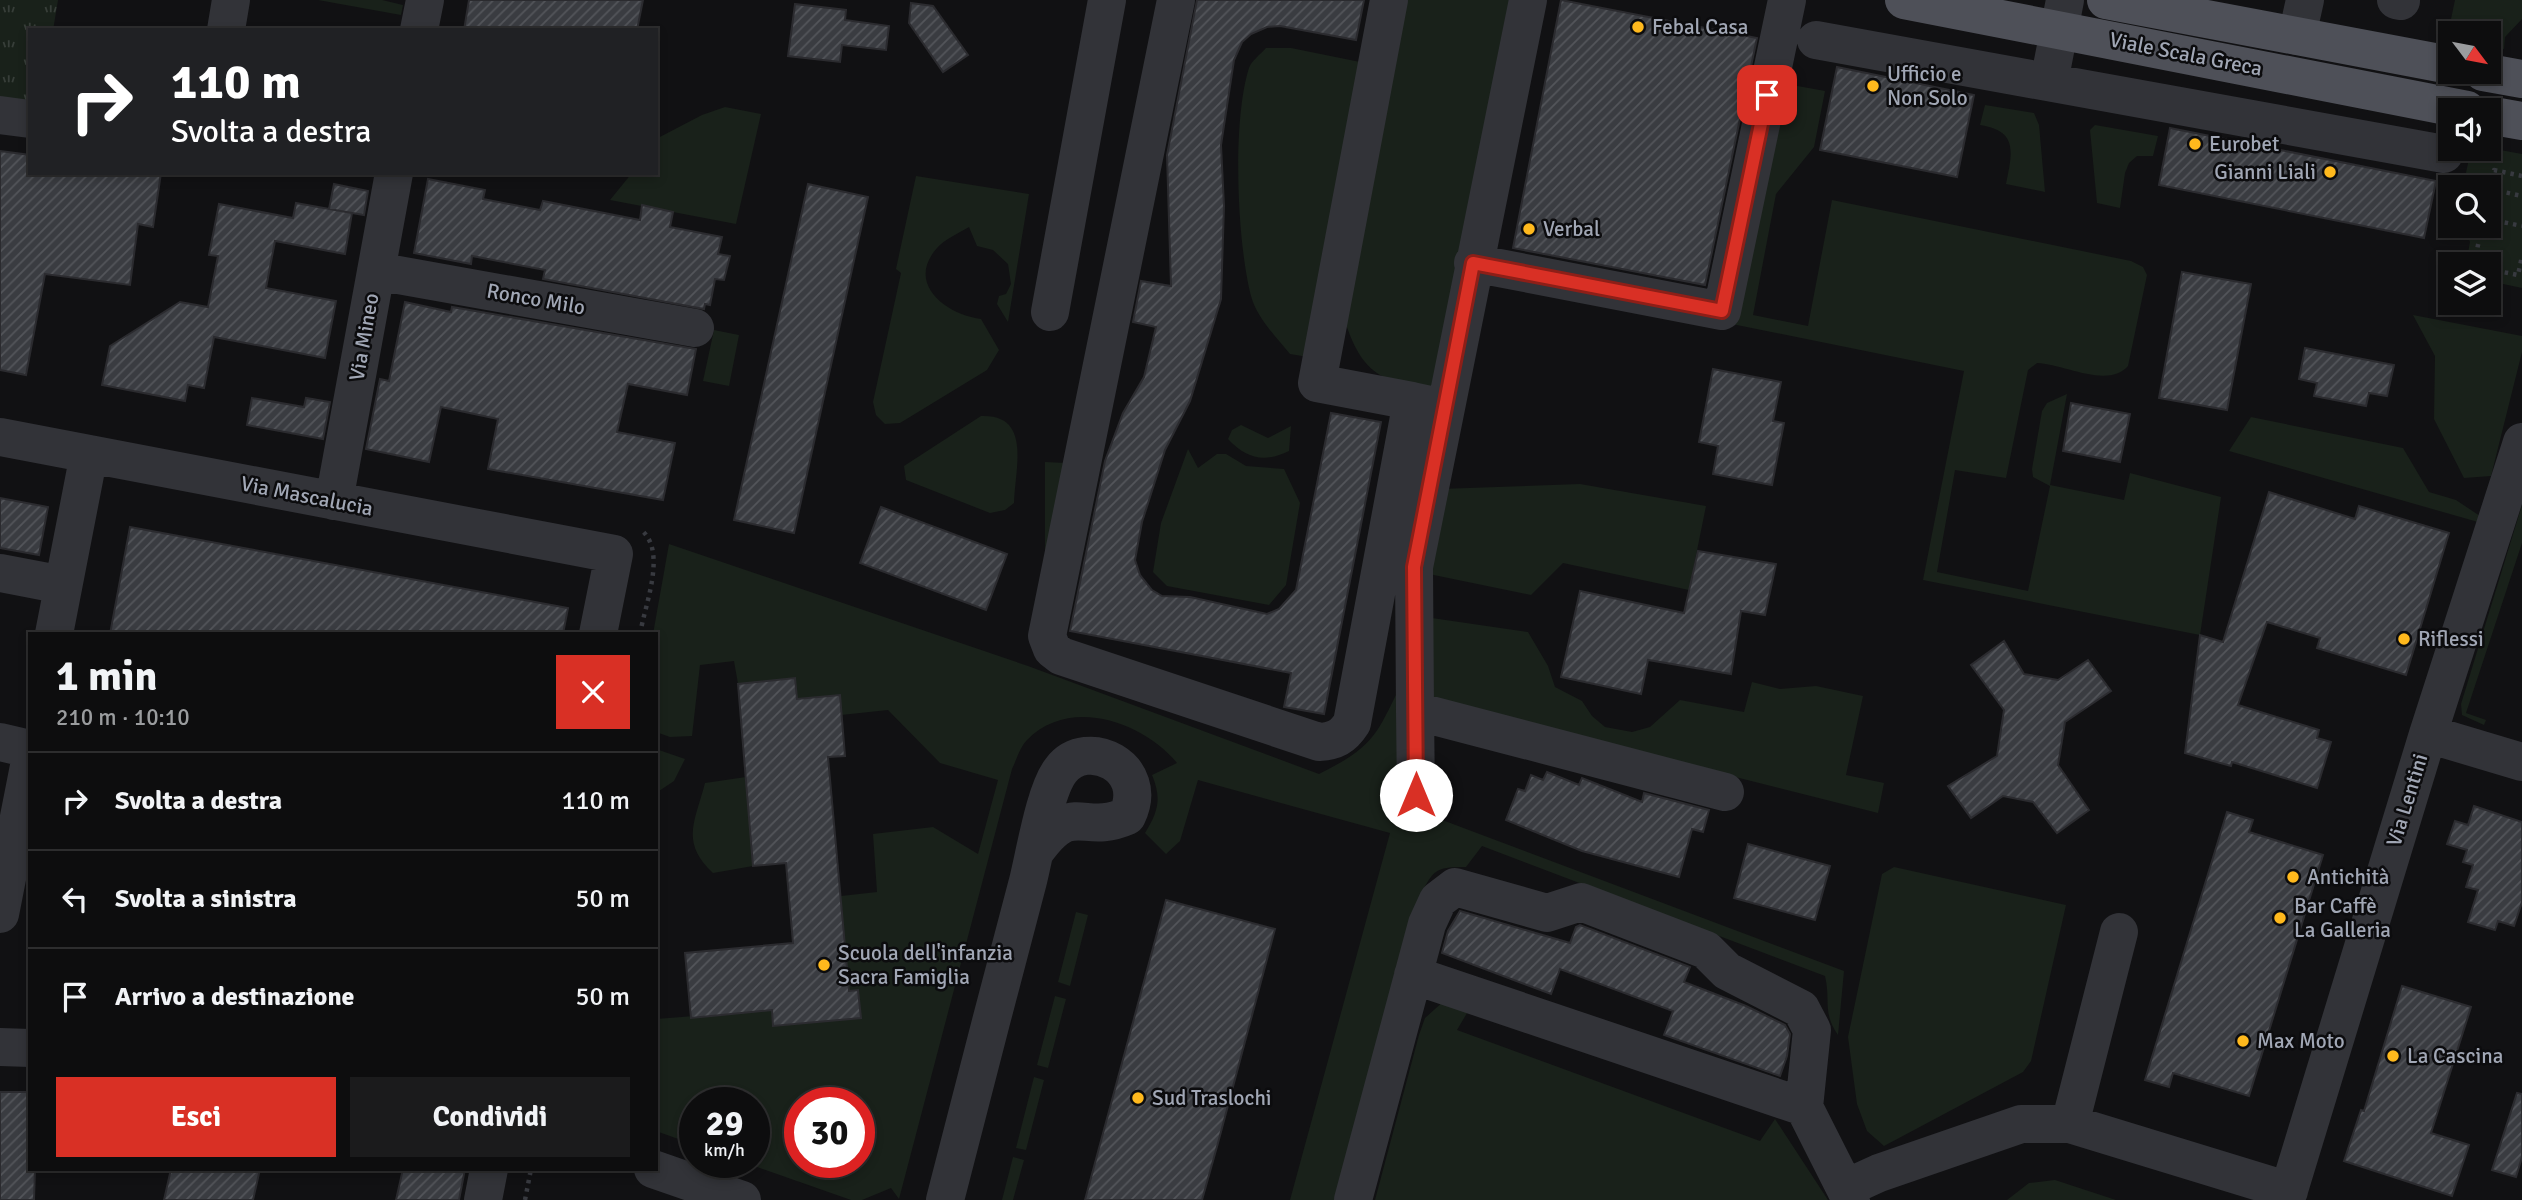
<!DOCTYPE html>
<html lang="it">
<head>
<meta charset="utf-8">
<style>
  :root { --surface:#0d0d0e; --page:#1b1b1c; --text:#f1f3f6; --muted:#9a9c9e; --line:#2d2d2e; --accent:#d93025 }
  body { margin:0; font-family:Signika,sans-serif; background:var(--page); color:var(--text); height:100vh; display:flex; flex-direction:column; font-size:26px; white-space:nowrap }
  * { box-sizing:border-box; margin:0 }
  p { font-size:23px; color:var(--muted) }
  .icon { flex:none; width:38px; height:38px; fill:none; stroke:currentColor; stroke-width:2; stroke-linecap:round; stroke-linejoin:round }
  .map { position:relative; flex:1; overflow:hidden }
  .sheet { position:absolute; left:28px; top:632px; width:630px; height:539px; display:flex; flex-direction:column; background:var(--surface); border-radius:0px; box-shadow:0 4px 10px #0003,0 0 0 2px var(--line) }
  .sheet>* { flex:none }
  .banner { position:absolute; left:28px; top:28px; width:630px; height:147px; border-radius:0px; box-shadow:0 4px 10px #0003,0 0 0 2px var(--line); background:#202124; color:#fff; overflow:hidden }
  .needle { width:46px; rotate:122deg }
  .fabs { position:absolute; left:2438px; top:21px; display:grid; gap:14px }
  .fabs a { display:grid; place-items:center; width:63px; height:63px; border-radius:0px; background:var(--surface); box-shadow:0 4px 10px #0003,0 0 0 2px var(--line); font-size:35px }
  .speed { position:absolute; left:679px; top:1087px; display:flex; gap:14px; font-size:35px; font-weight:700; text-align:center }
  .speed>* { display:grid; place-content:center; width:91px; height:91px; border-radius:50%; background:var(--surface); box-shadow:0 4px 10px #0003,0 0 0 2px var(--line); line-height:1 }
  .speed small { font-size:18px; font-weight:400 }
  .speed .limit { border:10px solid #d22; background:#fff; color:#111 }
  .pin { position:absolute; display:grid; place-items:center; width:60px; height:60px; color:#fff; margin:-30px; border-radius:14px; box-shadow:0 4px 10px #0006 }
  .me { position:absolute; width:77px; margin:-38px; rotate:0deg; stroke-linejoin:round; filter:drop-shadow(0 0 5px #0008) }
  .turn { display:flex; align-items:center; gap:24px; height:147px; padding:0 28px; font-size:32px }
  .turn .icon { width:91px; height:91px; stroke-width:2.5 }
  .turn b { display:block; font-size:49px; line-height:60px }
  .round { display:grid; place-items:center; flex:none; width:74px; height:74px; border-radius:0px; background:var(--page) }
  .headline { display:flex; align-items:center; justify-content:space-between; height:119px; padding:0 28px }
  h1 { font-size:42px; font-weight:700; line-height:52px }
  .button { display:flex; gap:14px; margin-top:auto; padding:14px 28px }
  .button a { flex:1; height:80px; border-radius:0px; background:var(--accent); color:#fff; font-size:28px; font-weight:700; line-height:80px; text-align:center }
  .button a+a { background:var(--page); color:var(--text) }
  ul { padding:0; list-style:none }
  li { display:flex; align-items:center; gap:21px; height:98px; padding:0 28px; border-top:2px solid var(--line) }
  li div { flex:1 }
  li b { display:block; font-size:26px }
  li em { font-style:normal }
  .map>svg:first-child { display:block }
  .grass { fill:url(#grass-tufts) }
  .green { fill:#19211a; fill-rule:evenodd }
  .building { fill:url(#building-hatch); stroke:#2b2b2f; stroke-width:2 }
  .lines { fill:none; stroke-linecap:round; stroke-linejoin:round }
  .path { stroke:#383a40; stroke-width:4.5; stroke-dasharray:3.5 5; stroke-linecap:butt }
  .minor { stroke:#323338; stroke-width:38 }
  .major { stroke:#4e5058; stroke-width:38 }
  .route-casing { stroke:#8d1f18; stroke-width:18 }
  .route { stroke:#d93025; stroke-width:12 }
  .poi-dot { fill:#ffb91d; stroke:#0c0c0e; stroke-width:2.5 }
  .labels { text-anchor:middle; stroke-width:5; stroke-linejoin:round; paint-order:stroke }
  .poi-label { font-size:21px; fill:#a1a7b5; stroke:#0c0c0e; text-anchor:start }
  .street-label { font-size:21px; fill:#a1a7b5; stroke:#0c0c0e }
</style>
</head>
<body>
<div class="map">
<svg width="2522" height="1200" viewBox="0 0 2522 1200">
  <defs>
    <pattern id="grass-tufts" width="24" height="20" patternUnits="userSpaceOnUse" patternTransform="scale(1.75)"><rect width="24" height="20" fill="#19211a"/><path d="M3 7l-1-3M5 7V3M7 7l1-3M15 17l-1-3M17 17v-4M19 17l1-3" fill="none" stroke="#373e39"/></pattern>
    <pattern id="building-hatch" width="6" height="6" patternUnits="userSpaceOnUse" patternTransform="scale(1.75)"><rect width="6" height="6" fill="#3a3c41"/><path d="M-1 1l2-2M0 6l6-6M5 7l2-2" fill="none" stroke="#53555a"/></pattern>
  </defs>
  <rect width="100%" height="100%" fill="#111113"/>
  <path class="grass" d="M0,0H58L53,30H30V102L0,99Z"/>
  <path class="green" d="M318,0H382L403,5L401,15Z
    M1398,0H1514L1437,392C1382,381 1362,376 1344,318Z
    M2455,0H2522V19L2505,37L2504,49L2489,46L2488,33H2450V39L2447,38Z
    M1266,48H1291L1365,63L1308,357L1290,354C1276,337 1257,318 1251,296C1237,242 1232,121 1249,68C1251,61 1261,54 1266,48Z
    M1781,83L1825,91L1814,147L1776,194L1753,315L1808,326L1832,200L2131,261L2143,267L2147,275L2128,366C2108,389 2064,364 2037,363L2028,370L2006,478L1955,470L1937,572L2028,591L2050,486L2033,477L2032,469L2042,411L2047,403L2067,394L2050,485L2124,500L2130,473L2221,497L2200,635L1923,580L1964,371L1732,324Z
    M1985,105L2034,113L2039,125L2045,192L2006,184C2012,153 2019,131 1980,125Z
    M725,107L761,114L736,224L610,200L632,173H656V139L702,115Z
    M2095,125L2158,136L2153,156H2137L2129,163L2125,173L2120,208L2097,203L2090,130Z
    M2489,148L2522,154V288L2489,281L2488,264H2466L2470,242L2463,226H2488V187H2463L2471,149Z
    M916,176L1029,194L1008,322L997,304L999,296L1006,294L1011,284L1008,264L993,250L977,246L969,227C959,233 945,239 937,248C905,284 947,315 981,319L999,350L987,370L900,423L885,424L876,415L873,402L901,273L896,269Z
    M2413,315L2522,336V352L2491,476L2464,478L2434,419L2435,356Z
    M714,330L739,335L729,386L703,381Z
    M981,416C1032,414 1015,468 1014,503L1005,510L990,513L906,480L904,466Z
    M2251,417L2403,448L2429,492L2456,500L2480,516L2478,522L2229,451Z
    M1241,425L1268,438L1291,426L1289,451C1264,463 1247,459 1228,439L1232,430Z
    M1188,449L1198,468L1217,454H1226L1246,466L1284,469L1300,503L1286,585L1269,605L1167,586L1153,572L1161,523Z
    M1045,462L1066,463L1045,574Z
    M1580,484L1706,506L1689,590L1563,563L1531,595L1424,573L1440,489Z
    M2522,505V543L2466,713L2486,720L2484,725L2462,715L2461,704Z
    M669,544L1028,666L1319,774C1377,745 1376,734 1404,679L1405,806L1844,971L1838,1035C1822,1012 1831,1001 1825,976L1482,846L1466,867C1436,867 1434,869 1421,894L1336,1200H1290L1390,833L1198,780L1180,841L1166,854L1145,833C1158,812 1162,799 1152,775L1177,763C1143,722 1070,696 1027,740C1020,747 1016,761 1012,769L899,1199L891,1188L862,1200H851L743,1162H754V1102H695V1145L656,1131V1019L772,1010L774,1026L861,1018L858,990L849,991L841,896L877,892L873,834L933,827L978,854L998,780L940,763L888,710L841,715L840,695L797,699L795,678L738,684L734,661L700,665L692,736L670,737L656,732V634H653ZM800,1102H859V1162H800Z
    M1425,617L1528,632L1548,666L1555,687L1582,701L1592,716L1605,727L1632,732L1650,727L1680,700L1744,712L1752,682L1780,689L1816,686L1863,696L1846,775L1884,783L1878,813L1426,699Z
    M656,749L685,759L674,781L656,793Z
    M746,777L753,866L713,873C680,842 695,822 705,783Z
    M1894,867L2066,905L2031,1061L2023,1072L1884,1146L1867,1131L1857,1104L1848,1037L1882,874Z
    M1076,912L1088,915L1070,986L1058,982Z
    M1055,996L1066,999L1048,1068L1037,1065Z
    M1445,1000L1470,1008L1457,1030L1760,1141L1775,1119L1828,1200H1375L1419,1035L1425,1018Z
    M1034,1077L1044,1080L1026,1150L1016,1148Z
    M1013,1157L1024,1160L1013,1200H1002Z
    M2055,1180L2116,1200H2007L2029,1183Z"/>
  <path class="building" d="M469,0H643L637,30H464Z
    M1197,0H1364L1356,40L1280,26L1267,27L1251,34L1242,42L1234,60L1221,145L1224,206L1221,299L1190,401L1165,450L1142,522L1135,560L1140,575L1152,590L1162,596L1190,597L1267,614L1279,609L1296,590L1331,413L1381,422L1324,714L1284,707L1291,673L1070,631L1105,461L1123,413L1144,377L1156,327L1133,322L1141,281L1171,286L1167,155Z
    M1561,0L1757,38L1705,285L1513,248Z
    M911,3L933,6L968,55L943,72L909,23Z
    M795,4L846,10L845,20L889,26L886,50L842,45L840,62L788,56Z
    M1837,67L1974,95L1957,177L1820,150Z
    M2170,128L2436,181L2424,238L2159,185Z
    M0,151L30,155V173H161L153,227L138,224L130,285L45,274L26,375L0,370Z
    M428,179L485,190L483,199L540,210L543,201L640,220L642,205L673,212L670,227L722,237L718,254L730,256L724,280L715,279L710,305L705,304L704,309L543,279L545,270L472,256L471,264L414,253Z
    M334,184L368,191L364,215L329,209Z
    M808,184L868,197L794,533L734,520Z
    M296,203L352,213L345,254L275,241L266,288L336,301L325,358L214,337L204,388L188,385L185,401L102,385L110,346L180,302L208,307L218,256L209,255L219,204L293,218Z
    M2182,272L2251,284L2227,410L2159,398Z
    M405,302L451,312L452,307L696,349L687,395L628,384L617,432L675,443L663,500L488,469L498,419L441,407L429,462L366,449L380,379L389,381Z
    M2305,348L2394,365L2387,396L2369,393L2366,406L2314,396L2317,383L2299,379Z
    M1713,369L1781,382L1773,421L1784,423L1772,485L1713,474L1718,446L1699,442Z
    M252,398L304,407L306,398L330,402L323,439L247,425Z
    M2071,403L2130,414L2120,462L2063,451Z
    M2269,492L2355,519L2359,506L2449,533L2406,675L2317,648L2320,638L2267,622L2238,705L2319,730L2317,738L2331,742L2317,788L2232,762L2231,766L2185,753L2200,635L2223,642Z
    M0,498L48,507L39,555L0,548Z
    M881,507L1007,554L986,610L860,563Z
    M130,527L568,608L563,634H110Z
    M1698,551L1776,564L1765,615L1741,611L1731,674L1648,660L1641,694L1561,677L1580,591L1684,613Z
    M2004,641L2024,674L2058,680L2088,660L2111,691L2065,722L2058,765L2089,810L2057,833L2033,802L2003,796L1971,818L1948,786L1997,756L2004,710L1971,665Z
    M795,678L797,699L840,695L845,756L828,757L849,991L858,990L861,1018L773,1026L772,1010L691,1018L685,953L793,943L786,863L753,866L738,684Z
    M1547,772L1579,785L1582,778L1642,802L1644,793L1709,810L1703,832L1692,829L1679,877L1582,851L1506,820L1518,789L1525,791L1531,775L1543,780Z
    M2474,806L2522,822V902L2514,926L2498,921L2495,930L2468,922L2478,890L2466,887L2473,865L2463,862L2467,850L2447,844L2455,821L2468,825Z
    M2227,812L2253,820L2249,832L2323,855L2249,1096L2173,1073L2169,1087L2145,1080Z
    M1748,844L1830,866L1815,920L1734,898Z
    M1166,900L1275,929L1218,1143L1202,1200H1085Z
    M1460,911L1570,943L1576,927L1580,925L1690,967L1684,982L1746,1006L1785,1025L1790,1034L1787,1056L1780,1076L1664,1035L1673,1011L1560,969L1551,994L1442,953L1448,931Z
    M2402,986L2471,1007L2431,1133L2469,1145L2452,1196L2344,1161L2361,1110L2364,1111Z
    M0,1092H30V1169H35L34,1200H0Z
    M2517,1093L2522,1094V1157L2516,1177L2492,1170Z
    M171,1169H260L253,1200H164Z
    M403,1169H465L459,1200H396Z"/>
  <g class="lines">
    <path class="path" d="M2490,189L2522,196
      M2488,195L2494,170L2522,176
      M2488,219L2522,226
      M2474,264L2482,226
      M2488,269L2518,275L2522,256
      M640,634C645,604 668,550 640,529
      M525,1200L531,1169"/>
    <path class="minor" d="M1176,0L1047,636L1052,649L1061,656L1319,742C1335,741 1343,737 1352,723L1412,401L1445,408
      M1389,0L1317,383L1412,401
      M1528,0L1414,567L1415,711L1725,792
      M2396,0L2401,1
      M226,30L231,0
      M419,30L425,0
      M2297,36L2305,0
      M1816,40L2444,154
      M2049,82L2065,0
      M0,115L30,119
      M1473,263L1722,311L1787,0
      M376,271L695,328
      M1050,312L1107,0
      M0,437L614,554L598,634
      M334,501L394,173
      M0,573L63,585
      M54,634L89,454
      M1415,711L1416,795
      M2428,734L2522,762
      M0,742L30,749
      M0,914L30,761
      M1413,975L1804,1107L1851,1200
      M0,1047L30,1048
      M2070,1124L2119,932
      M653,1169L742,1200
      M1846,1188L1879,1173L2021,1124H2070L2289,1191
      M483,1200L489,1169
      M945,1200C972,1094 1000,987 1028,881C1035,853 1045,790 1061,770C1087,736 1151,767 1127,816C1081,836 1074,798 1035,852
      M1353,1200L1427,924L1438,900L1455,887L1547,913L1581,902L1706,950L1727,971L1801,1009L1812,1030L1804,1107
      M2286,1200L2428,734L2522,442"/>
    <path class="major" d="M1904,0L2467,110
      M2106,0L2450,65
      M2483,72L2522,79
      M2488,115L2522,121"/>
  </g>
  <g class="lines">
    <g class="route-casing">
      <path id="route" d="M1416,795L1414,567L1473,263L1722,311L1767,95"/>
    </g>
    <use href="#route" class="route"/>
  </g>
  <g class="poi-dot">
    <circle cx="1638" cy="27" r="7"/>
    <circle cx="1873" cy="86" r="7"/>
    <circle cx="2195" cy="144" r="7"/>
    <circle cx="2330" cy="172" r="7"/>
    <circle cx="1529" cy="229" r="7"/>
    <circle cx="2404" cy="639" r="7"/>
    <circle cx="2293" cy="877" r="7"/>
    <circle cx="2280" cy="918" r="7"/>
    <circle cx="824" cy="965" r="7"/>
    <circle cx="2243" cy="1041" r="7"/>
    <circle cx="2393" cy="1056" r="7"/>
    <circle cx="1138" cy="1098" r="7"/>
  </g>
  <g class="labels">
    <g class="poi-label">
      <text x="1652" y="34">Febal Casa</text>
      <text x="1887" y="81">Ufficio e<tspan x="1887" dy="24">Non Solo</tspan></text>
      <text x="2209" y="151">Eurobet</text>
      <text x="2316" y="179" text-anchor="end">Gianni Liali</text>
      <text x="1543" y="236">Verbal</text>
      <text x="2418" y="646">Riflessi</text>
      <text x="2307" y="884">Antichità</text>
      <text x="2294" y="913">Bar Caffè<tspan x="2294" dy="24">La Galleria</tspan></text>
      <text x="838" y="960">Scuola dell'infanzia<tspan x="838" dy="24">Sacra Famiglia</tspan></text>
      <text x="2257" y="1048">Max Moto</text>
      <text x="2407" y="1063">La Cascina</text>
      <text x="1152" y="1105">Sud Traslochi</text>
    </g>
    <g class="street-label">
      <text transform="translate(2186 54) rotate(11)" y="7">Viale Scala Greca</text>
      <text transform="translate(536 299) rotate(10)" y="7">Ronco Milo</text>
      <text transform="translate(364 337) rotate(-80)" y="7">Via Mineo</text>
      <text transform="translate(307 496) rotate(11)" y="7">Via Mascalucia</text>
      <text transform="translate(2407 800) rotate(-73)" y="7">Via Lentini</text>
    </g>
  </g>
</svg>
<div class="fabs">
<a><svg class="needle" viewBox="-14 -14 28 28"><path d="M0-13l5 13h-10z" fill="#e53935"/><path d="M0 13l5-13h-10z" fill="#9a9c9e"/></svg></a>
<a><svg class="icon" aria-label="sound" viewBox="0 0 24 24"><path d="M4 9h4l5-4v14l-5-4H4zM17 9q2 3 0 6"/></svg></a>
<a><svg class="icon" aria-label="search" viewBox="0 0 24 24"><circle cx="10" cy="10" r="6"/><path d="M15 15l6 6"/></svg></a>
<a><svg class="icon" aria-label="layers" viewBox="0 0 24 24"><path d="M12 4l9 5-9 5-9-5zM3 14l9 5 9-5"/></svg></a>
</div>
<div class="speed"><div>29<small>km/h</small></div><div class="limit">30</div></div>
<div class="pin" style="left:1767px;top:95px;background:#d93025"><svg class="icon" aria-label="arrive" viewBox="0 0 24 24"><path d="M6 21V4h12l-3 4 3 4H6"/></svg></div>
<svg class="me" style="left:1416px;top:795px" viewBox="-20 -20 40 40"><circle r="19" fill="#fff"/><path d="M0-13L10 11 0 6-10 11z" fill="#d93025"/></svg>
<div class="banner">
<div class="turn"><svg class="icon" aria-label="right" viewBox="0 0 24 24"><path d="M7 20v-9h11M14 6l5 5-5 5"/></svg><div><b>110 m</b>Svolta a destra</div></div>
</div>
<section class="sheet">
<div class="headline"><div><h1>1 min</h1><p>210 m · 10:10</p></div><a class="round" style="background:#d93025;color:#fff"><svg class="icon" aria-label="close" viewBox="0 0 24 24"><path d="M6 6l12 12M18 6L6 18"/></svg></a></div>
<ul>
<li><svg class="icon" aria-label="right" viewBox="0 0 24 24"><path d="M7 20v-9h11M14 6l5 5-5 5"/></svg><div><b>Svolta a destra</b></div><em>110 m</em></li>
<li><svg class="icon" aria-label="left" viewBox="0 0 24 24"><path d="M17 20v-9H6M10 6l-5 5 5 5"/></svg><div><b>Svolta a sinistra</b></div><em>50 m</em></li>
<li><svg class="icon" aria-label="arrive" viewBox="0 0 24 24"><path d="M6 21V4h12l-3 4 3 4H6"/></svg><div><b>Arrivo a destinazione</b></div><em>50 m</em></li>
</ul>
<div class="button"><a>Esci</a><a>Condividi</a></div>
</section>
</div>
</body>
</html>
